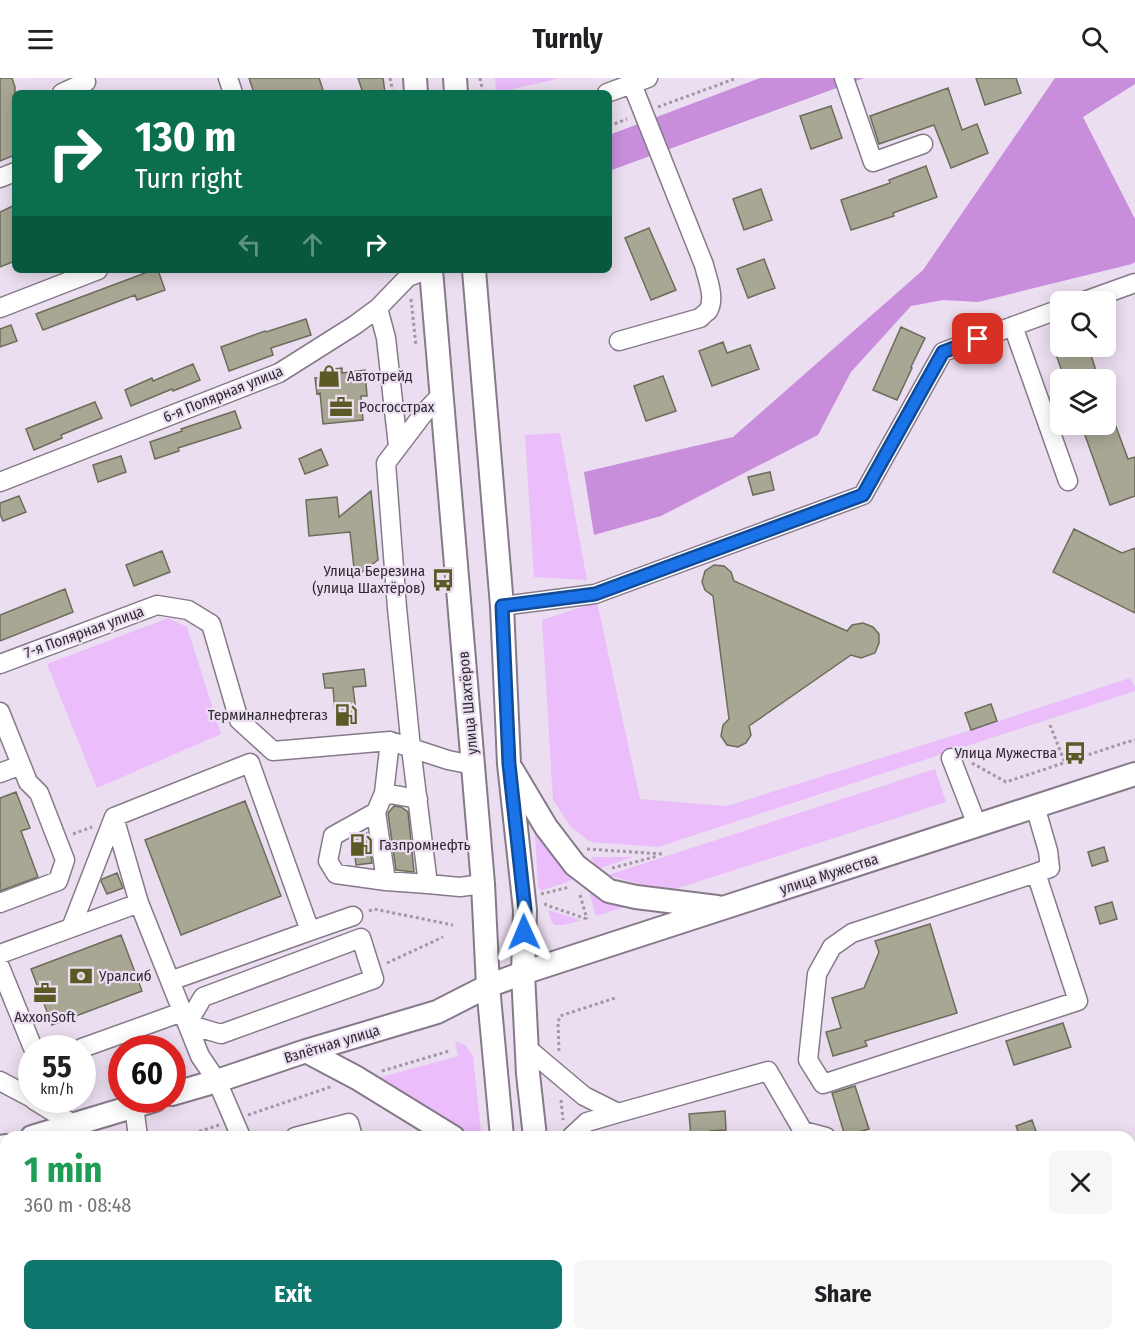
<!DOCTYPE html>
<html lang="en">
<head>
<meta charset="utf-8">
<style>
  :root { --surface:#fff; --page:#f6f6f6; --text:#202124; --muted:#757577; --accent:#0f766e }
  body { margin:0; font-family:"Fira Sans Condensed",sans-serif; background:var(--page); color:var(--text); height:100vh; display:flex; flex-direction:column; font-size:22px; white-space:nowrap }
  * { box-sizing:border-box; margin:0 }
  p { font-size:20px; color:var(--muted) }
  .icon { flex:none; width:33px; height:33px; fill:none; stroke:currentColor; stroke-width:2; stroke-linecap:round; stroke-linejoin:round }
  .map { position:relative; flex:1; overflow:hidden }
  .details { position:absolute; left:0px; top:1053px; width:1136px; height:210px; display:flex; flex-direction:column; background:var(--surface); border-radius:18px 18px 0 0; box-shadow:0 3px 15px #0003 }
  .details>* { flex:none }
  .top-card { position:absolute; left:12px; top:12px; width:600px; height:183px; border-radius:9px; box-shadow:0 3px 15px #0003; background:#0b6e4f; color:#fff; overflow:hidden }
  .buttons { position:absolute; left:1050px; top:213px; display:grid; gap:12px }
  .buttons a { display:grid; place-items:center; width:66px; height:66px; border-radius:9px; background:var(--surface); box-shadow:0 3px 15px #0003; font-size:30px }
  .speed { position:absolute; left:18px; top:957px; display:flex; gap:12px; font-size:30px; font-weight:700; text-align:center }
  .speed>* { display:grid; place-content:center; width:78px; height:78px; border-radius:50%; background:var(--surface); box-shadow:0 3px 15px #0003; line-height:1 }
  .speed small { font-size:15px; font-weight:400 }
  .speed .limit { border:9px solid #d22; background:#fff; color:#111 }
  .pin { position:absolute; display:grid; place-items:center; width:51px; height:51px; color:#fff; margin:-26px; border-radius:12px; box-shadow:0 3px 9px #0006 }
  .me { position:absolute; width:66px; margin:-33px; rotate:359deg; stroke-linejoin:round; filter:drop-shadow(0 0 4px #0008) }
  .turn { display:flex; align-items:center; gap:21px; height:126px; padding:0 24px; font-size:27px }
  .turn .icon { width:78px; height:78px; stroke-width:2.5 }
  .turn b { display:block; font-size:42px; line-height:51px }
  .lanes { display:flex; align-items:center; height:57px; padding:0 24px; background:#0003; justify-content:center; gap:30px; direction:ltr }
  .lanes .off { opacity:.35 }
  .round { display:grid; place-items:center; flex:none; width:63px; height:63px; border-radius:9px; background:var(--page) }
  .overview { display:flex; align-items:center; justify-content:space-between; height:102px; padding:0 24px }
  h1 { font-size:36px; font-weight:700; line-height:45px; color:#1e9e55 }
  .action { display:flex; gap:12px; margin-top:auto; padding:12px 24px }
  .action a { flex:1; height:69px; border-radius:9px; background:var(--accent); color:#fff; font-size:24px; font-weight:700; line-height:69px; text-align:center }
  .action a+a { background:var(--page); color:var(--text) }
  header { display:flex; justify-content:space-between; align-items:center; height:78px; padding:0 24px; background:var(--surface); font-size:27px; font-weight:700 }
  .map>svg:first-child { display:block }
  .green { fill:#ebbdfa }
  .forest { fill:#c88edb }
  .building { fill:#a8a794; stroke:#6c6c5a; stroke-width:1.5 }
  .lines { fill:none; stroke-linecap:round; stroke-linejoin:round }
  .minor-casing { stroke:#867a8a; stroke-width:21 }
  .major-casing { stroke:#867a8a; stroke-width:26 }
  .path { stroke:#a197a5; stroke-width:3; stroke-dasharray:3 3; stroke-linecap:butt }
  .minor { stroke:#fff; stroke-width:18 }
  .major { stroke:#fff; stroke-width:22 }
  .route-casing { stroke:#114b97; stroke-width:15 }
  .route { stroke:#1a73e8; stroke-width:10 }
  .labels { text-anchor:middle; stroke-width:4.5; stroke-linejoin:round; paint-order:stroke }
  .poi-label { font-size:15px; fill:#2f2a31; stroke:#ebdef0; text-anchor:start }
  .street-label { font-size:15px; fill:#2f2a31; stroke:#ebdef0 }
</style>
</head>
<body>
<header><svg class="icon" aria-label="menu" viewBox="0 0 24 24"><path d="M4 6h16M4 12h16M4 18h16"/></svg>Turnly<svg class="icon" aria-label="search" viewBox="0 0 24 24"><circle cx="10" cy="10" r="6"/><path d="M15 15l6 6"/></svg></header>
<div class="map">
<svg width="1135" height="1263" viewBox="0 0 1135 1263">
  <rect width="100%" height="100%" fill="#ebdef0"/>
  <path class="green" d="M495,0H556L557,1L496,15Z
    M560,355L587,502L534,499L525,357Z
    M597,524L640,721L727,728L971,652L1130,600L1135,609V613L658,769L590,764L571,749L553,722L542,542Z
    M168,540L187,549L221,656L97,710L47,586Z
    M935,691L946,724L666,814L608,797Z
    M534,741L536,742L575,801L541,813L538,808Z
    M591,779H633L598,791Z
    M588,810L625,829L596,838Z
    M548,832L578,841L580,843L563,847H554L552,844Z
    M455,963L465,967L473,978L481,1054H462L378,1000L458,978Z
    M1135,1083V1157L1130,1159V1085Z"/>
  <path class="forest" d="M760,0H864L609,93V57Z
    M1055,0H1135V6L1083,39L1135,141V184L1132,186L978,224L943,222L911,228L851,294L818,357L661,438L594,457L584,394L733,359L923,192Z"/>
  <path class="building" d="M0,0H12L15,9V77L0,83Z
    M249,0H319L324,15H254Z
    M358,0H383L385,15H363Z
    M976,0H1016L1021,15L985,27Z
    M948,10L962,52L977,46L988,75L951,90L934,47L879,66L870,38Z
    M831,28L842,60L811,71L800,38Z
    M926,88L937,119L893,135L894,138L851,152L841,122L890,105L889,102Z
    M761,111L772,142L744,152L733,121Z
    M15,127V183L0,189V134Z
    M649,150L676,212L651,222L625,160Z
    M764,181L775,210L748,220L737,191Z
    M153,192H158L165,212L137,222L135,217L43,252L36,236Z
    M306,241L311,257L271,270L273,277L229,293L221,269L265,253L266,254Z
    M11,247L17,263L0,269V251Z
    M901,249L925,260L911,289L912,290L897,322L873,312Z
    M723,264L727,275L750,267L759,291L712,308L699,273Z
    M1053,268H1088L1099,302H1065Z
    M193,286L200,302L173,313L172,311L131,328L125,312L152,300L153,303Z
    M342,290V295L365,292L367,318H361L363,342L323,346L320,315L317,316L315,300L323,299L322,296L333,291Z
    M663,298L676,333L646,343L634,308Z
    M95,324L102,340L61,357L62,360L34,372L26,351Z
    M235,333L241,350L178,370L179,373L155,381L150,364L182,353L181,351Z
    M1081,346H1115L1128,381L1135,379V418L1110,427Z
    M321,371L328,387L305,396L299,381Z
    M121,378L126,394L98,404L93,387Z
    M770,394L774,412L753,417L748,399Z
    M371,413L378,482L355,499L350,454L309,458L306,422L337,419L339,439Z
    M19,418L26,434L3,443L0,436V425Z
    M1074,451L1122,475L1135,470V535L1053,494Z
    M162,473L170,494L134,508L126,487Z
    M714,487L724,488L731,494L734,503L847,553L852,547L863,545L873,549L879,556V565L875,575L861,580L851,577L749,648L751,657L746,665L738,669L727,667L721,658L723,647L729,641L713,518L705,512L702,504L705,493Z
    M65,511L73,534L0,563V537Z
    M364,591L366,608L353,609L357,642L336,645L333,610H325L323,596Z
    M991,626L997,643L971,652L965,635Z
    M16,714L30,750L21,753L38,799L0,813V720Z
    M245,723L281,818L181,857L145,762Z
    M394,728L401,729L408,734L414,794L396,792L388,735Z
    M368,755L372,785L356,787L353,760L359,756Z
    M1104,769L1108,783L1092,788L1088,774Z
    M117,795L123,810L107,816L101,803L102,801Z
    M1112,824L1117,841L1100,846L1095,829Z
    M930,846L957,935L865,963L867,968L833,978L826,954L841,950L832,920L864,910L879,874L875,863Z
    M121,857L142,913L52,947L31,891Z
    M1063,945L1071,969L1014,987L1006,963Z
    M855,1008L869,1051L845,1058L832,1015Z
    M725,1033L726,1052L710,1053L711,1059H691L689,1036Z
    M1032,1042L1038,1059H1020L1016,1048Z"/>
  <g class="lines">
    <g class="minor-casing">
      <path id="minor" d="M228,0L233,15
        M844,0L873,84L923,66
        M62,15L86,4
        M607,15L648,0
        M0,100L15,94
        M1082,224L1135,205
        M0,230L98,192
        M378,230L386,260L398,368
        M1013,248L1068,403
        M619,263L700,240C701,239 707,233 708,233C716,220 707,200 704,187L632,6
        M442,316L424,335L386,385L397,530L411,670L428,806L460,809L483,806
        M0,404L279,295L355,247L378,230L408,199L426,192
        M502,528L595,516L863,417L943,274L1060,231
        M0,586L157,527L188,532L211,546L239,642L273,673L390,663L448,682L473,687
        M0,634L28,704L39,715L65,782L58,803L0,825
        M951,680L977,747
        M0,695L21,687
        M384,715L390,663
        M418,721L384,715L376,734L333,758L328,783L336,796L386,803L428,806
        M1035,728L1048,773L1050,790L1036,795L1078,923L823,1006L808,982L817,896L832,869L852,855L1036,795
        M376,734L386,803
        M114,739L139,825
        M71,850L114,739L250,685L310,853L170,903
        M310,853L353,838
        M361,860L374,901L221,956L187,946L203,919Z
        M0,876L139,825L200,978L217,1003L241,1059
        M0,889L33,970
        M82,970L182,934
        M527,970L584,1018L618,1035L768,993L803,1053L826,1059
        M0,1003L32,1020
        M34,1022L73,1046
        M134,1028L138,1059
        M295,1059L349,1045L353,1059
        M571,1059L587,1044L618,1035
        M1,1126L6,1140
        M62,1257L63,1259L68,1257
        M973,1257L975,1263
        M232,1263L245,1257L257,1263
        M419,1263L422,1257"/>
    </g>
    <g class="major-casing">
      <path id="major" d="M415,0L416,15
        M455,0L456,15
        M431,192L483,806L488,908L502,1059
        M474,192L502,528L509,686L525,832L523,895L528,996L535,1059
        M512,692L546,749L575,787L609,813L636,819L717,829
        M306,973L357,1000L453,1059
        M172,1016L217,1003L306,973L437,934L488,908L523,895L1135,696
        M32,1059L155,1022
        M0,1069L6,1068
        M518,1257V1263
        M554,1257V1263
        M459,1263L463,1257"/>
    </g>
    <path class="path" d="M390,0L393,15
      M480,0L483,15
      M658,29L737,0
      M609,48L627,41
      M411,221L416,268
      M1050,647L1065,685
      M972,685L1006,704L1124,665L1135,662
      M73,756L92,749
      M587,771L663,776
      M612,790L658,778
      M541,816L570,809
      M580,817L587,841
      M545,825L546,827L587,841
      M369,833L374,831L453,847
      M387,885L443,859
      M559,973L558,944L560,938L615,920
      M382,993L449,973
      M561,1022L563,1042
      M248,1037L333,1008
      M182,1059L219,1047
      M1130,1162L1135,1160
      M584,1257L585,1263
      M1006,1257L1008,1263
      M1124,1257L1125,1263"/>
    <use href="#minor" class="minor"/>
    <use href="#major" class="major"/>
  </g>
  <g class="lines">
    <g class="route-casing">
      <path id="route" d="M524,854L525,832L509,686L502,528L595,516L863,417L943,274L978,261"/>
    </g>
    <use href="#route" class="route"/>
  </g>
  <defs>
    <g id="shop-bare" transform="scale(1.8)"><path d="M-5-2.5h2.3a2.7 3.5 0 0 1 5.4 0H5L5.5 6h-11ZM-1.5-2.5h3a1.5 2.3 0 0 0-3 0Z" fill="#5b5925" stroke="#ebdef0" stroke-width="2.5" paint-order="stroke"/></g>
    <g id="office-bare" transform="scale(1.8)"><path d="M-6-3h4V-5.5h4V-3h4V5H-6ZM-1-4.5V-3h2v-1.5ZM-6 0V1H6V0Z" fill="#5b5925" stroke="#ebdef0" stroke-width="2.5" paint-order="stroke"/></g>
    <g id="bus-bare" transform="scale(1.8)"><path d="M-5-6H5V4H4V6H2V4H-2V6H-4V4H-5ZM-3.5-4V0h7V-4ZM-3.5 1.2v1.5H-2V1.2ZM2 1.2v1.5H3.5V1.2Z" fill="#5b5925" stroke="#ebdef0" stroke-width="2.5" paint-order="stroke"/></g>
    <g id="fuel-bare" transform="scale(1.8)"><path d="M-5.5-6h7V0h2V4h1.3V-2.5L3-4.5l.8-.8L6-3V5H2.5V1h-1V6h-7ZM-4.2-4.7v3.2H.2V-4.7Z" fill="#5b5925" stroke="#ebdef0" stroke-width="2.5" paint-order="stroke"/></g>
    <g id="bank-bare" transform="scale(1.8)"><path d="M-6-4H6V4H-6ZM0-2.3a2.3 2.3 0 1 0 0 4.6a2.3 2.3 0 1 0 0-4.6Z" fill="#5b5925" stroke="#ebdef0" stroke-width="2.5" paint-order="stroke"/></g>
  </defs>
  <g fill-rule="evenodd">
    <use href="#shop-bare" x="329" y="298"/>
    <use href="#office-bare" x="341" y="329"/>
    <use href="#bus-bare" x="443" y="502"/>
    <use href="#fuel-bare" x="346" y="637"/>
    <use href="#bus-bare" x="1075" y="675"/>
    <use href="#fuel-bare" x="361" y="767"/>
    <use href="#bank-bare" x="81" y="898"/>
    <use href="#office-bare" x="45" y="915"/>
  </g>
  <g class="labels">
    <g class="poi-label">
      <text x="347" y="303">Автотрейд</text>
      <text x="359" y="334">Росгосстрах</text>
      <text x="425" y="498" text-anchor="end">Улица Березина<tspan x="425" dy="17">(улица Шахтёров)</tspan></text>
      <text x="328" y="642" text-anchor="end">Терминалнефтегаз</text>
      <text x="1057" y="680" text-anchor="end">Улица Мужества</text>
      <text x="379" y="772">Газпромнефть</text>
      <text x="99" y="903">Уралсиб</text>
      <text x="45" y="944" text-anchor="middle">AxxonSoft</text>
    </g>
    <g class="street-label">
      <text transform="translate(223 316) rotate(-22)" y="5">6-я Полярная улица</text>
      <text transform="translate(84 554) rotate(-20)" y="5">7-я Полярная улица</text>
      <text transform="translate(468 625) rotate(-95)" y="5">улица Шахтёров</text>
      <text transform="translate(829 796) rotate(-18)" y="5">улица Мужества</text>
      <text transform="translate(332 966) rotate(-17)" y="5">Взлётная улица</text>
    </g>
  </g>
</svg>
<div class="buttons">
<a><svg class="icon" aria-label="search" viewBox="0 0 24 24"><circle cx="10" cy="10" r="6"/><path d="M15 15l6 6"/></svg></a>
<a><svg class="icon" aria-label="layers" viewBox="0 0 24 24"><path d="M12 4l9 5-9 5-9-5zM3 14l9 5 9-5"/></svg></a>
</div>
<div class="speed"><div>55<small>km/h</small></div><div class="limit">60</div></div>
<div class="pin" style="left:978px;top:261px;background:#d93025"><svg class="icon" aria-label="arrive" viewBox="0 0 24 24"><path d="M6 21V4h12l-3 4 3 4H6"/></svg></div>
<svg class="me" style="left:524px;top:854px" viewBox="-20 -20 40 40"><path d="M0-17L14 15 0 8-14 15z" fill="#1a73e8" stroke="#fff" stroke-width="4"/></svg>
<div class="top-card">
<div class="turn"><svg class="icon" aria-label="right" viewBox="0 0 24 24"><path d="M7 20v-9h11M14 6l5 5-5 5"/></svg><div><b>130 m</b>Turn right</div></div>
<div class="lanes"><svg class="icon off" aria-label="left" viewBox="0 0 24 24"><path d="M17 20v-9H6M10 6l-5 5 5 5"/></svg><svg class="icon off" aria-label="ahead" viewBox="0 0 24 24"><path d="M12 20V5M6 11l6-6 6 6"/></svg><svg class="icon" aria-label="right" viewBox="0 0 24 24"><path d="M7 20v-9h11M14 6l5 5-5 5"/></svg></div>
</div>
<section class="details">
<div class="overview"><div><h1>1 min</h1><p>360 m · 08:48</p></div><a class="round"><svg class="icon" aria-label="close" viewBox="0 0 24 24"><path d="M6 6l12 12M18 6L6 18"/></svg></a></div>
<div class="action"><a>Exit</a><a>Share</a></div>
</section>
</div>
</body>
</html>
